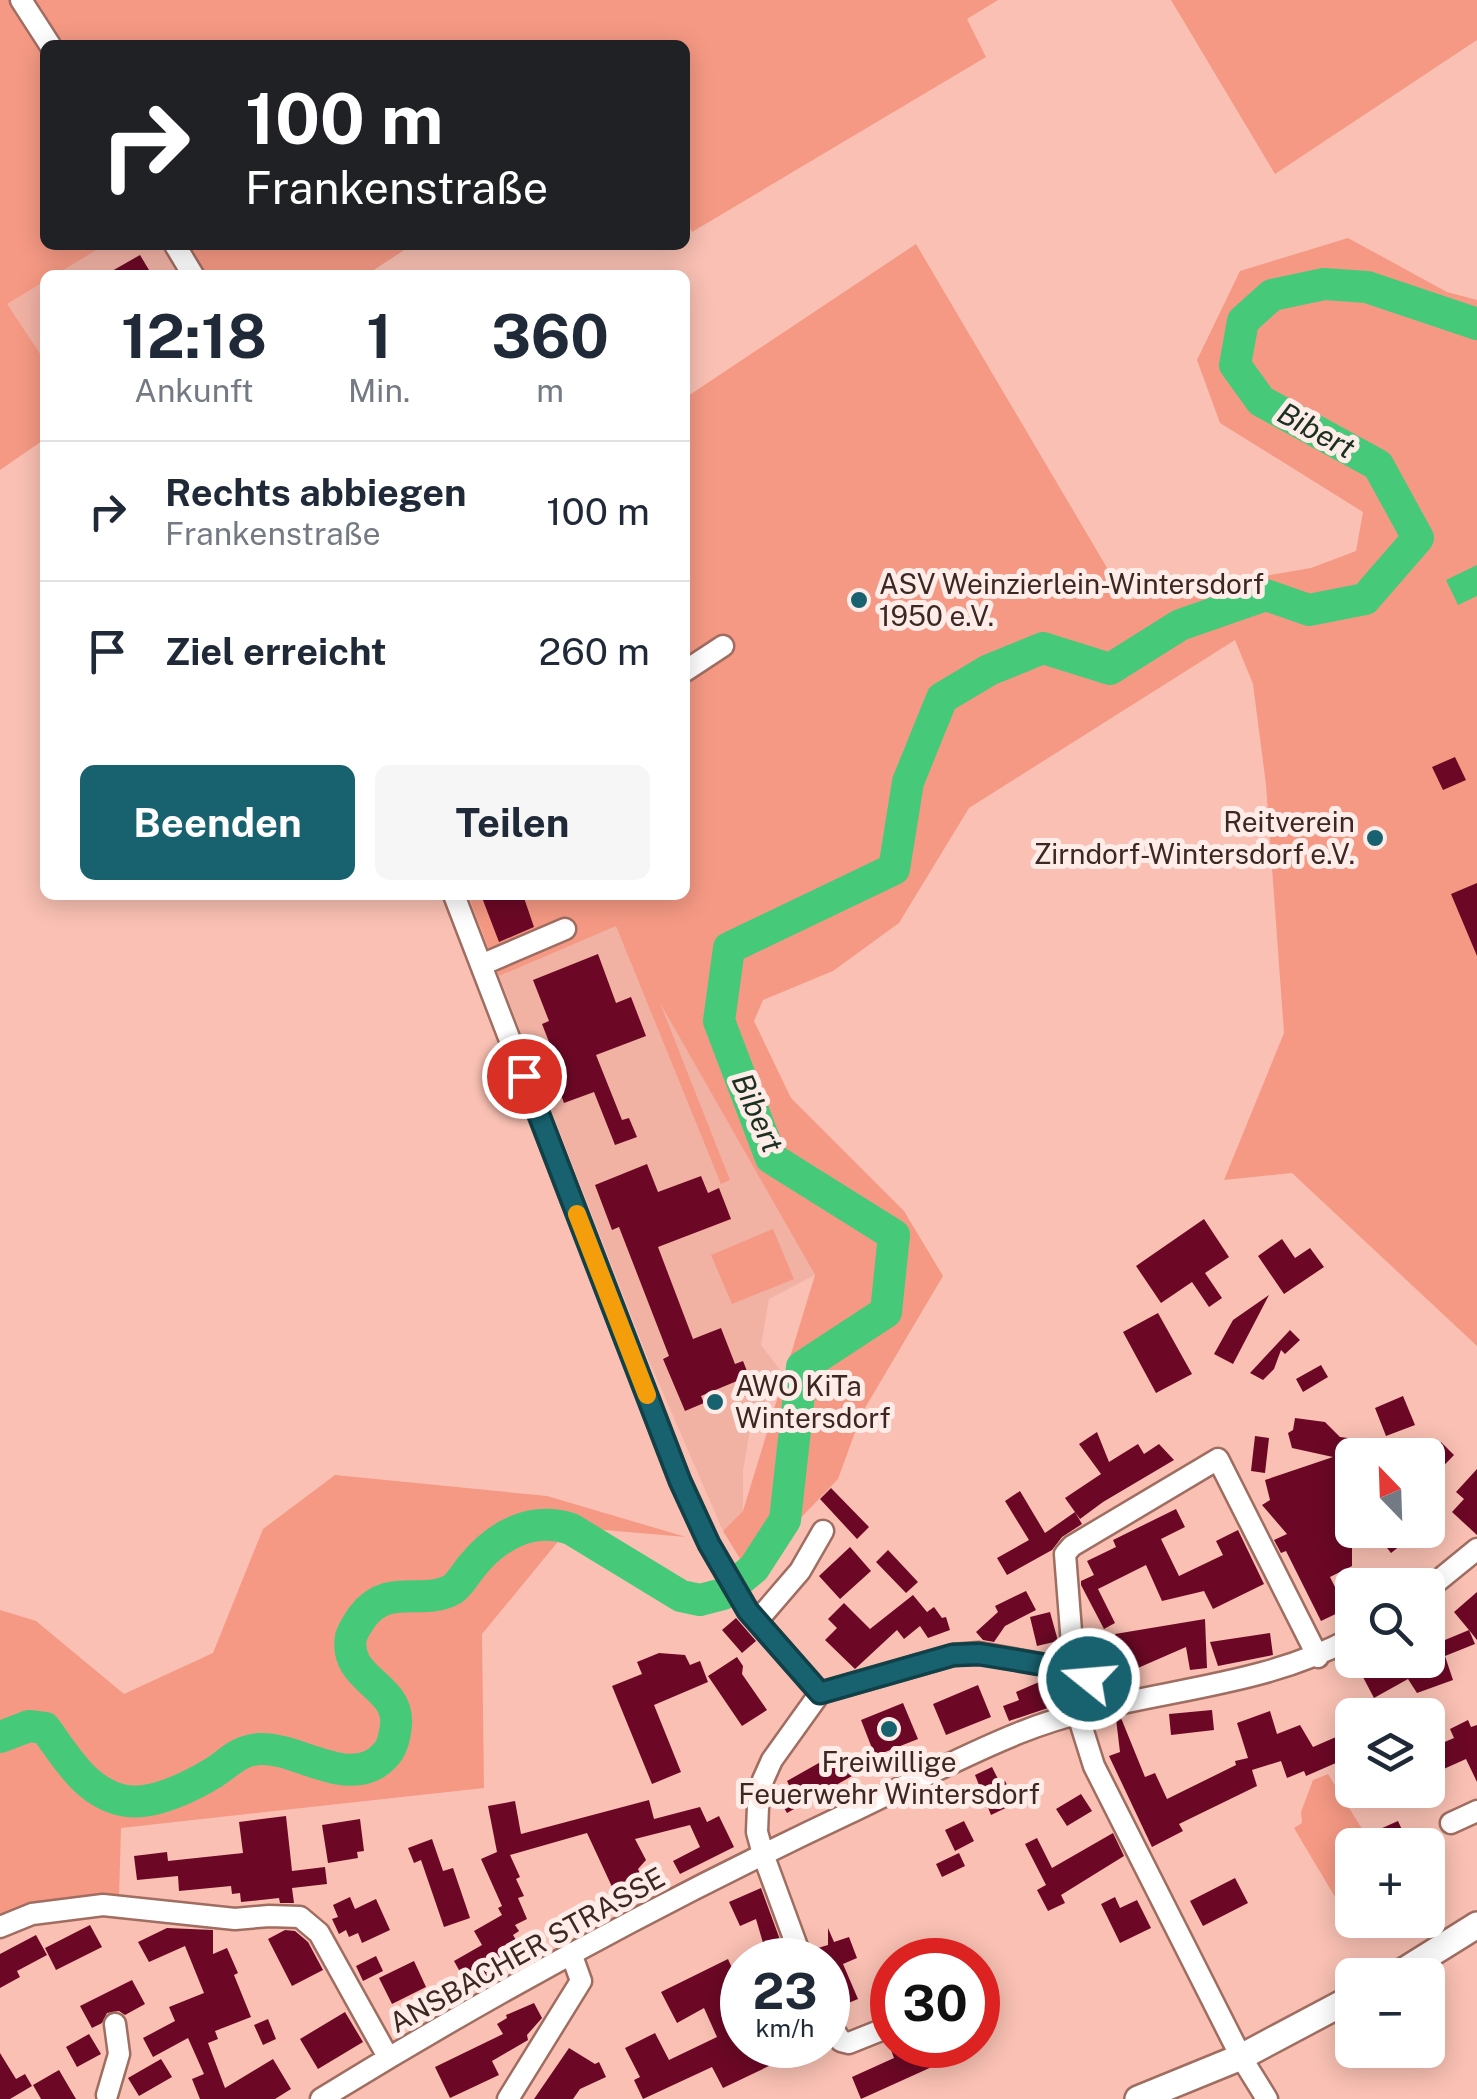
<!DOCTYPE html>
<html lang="de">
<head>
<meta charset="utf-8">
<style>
  :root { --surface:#fff; --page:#f6f6f7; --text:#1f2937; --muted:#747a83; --line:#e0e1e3; --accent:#18626f }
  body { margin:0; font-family:"Public Sans",sans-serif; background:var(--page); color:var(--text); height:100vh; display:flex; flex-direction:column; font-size:38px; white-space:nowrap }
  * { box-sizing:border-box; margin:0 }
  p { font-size:32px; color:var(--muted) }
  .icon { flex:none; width:55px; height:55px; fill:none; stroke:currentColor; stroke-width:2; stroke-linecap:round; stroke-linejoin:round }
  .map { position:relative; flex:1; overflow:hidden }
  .sheet { position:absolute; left:40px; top:270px; width:650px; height:630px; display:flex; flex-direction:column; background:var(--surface); border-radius:15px; box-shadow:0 5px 25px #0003 }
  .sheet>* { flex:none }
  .guide { position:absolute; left:40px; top:40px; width:650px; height:210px; border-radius:15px; box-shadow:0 5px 25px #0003; background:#202124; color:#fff; overflow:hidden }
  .needle { width:65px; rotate:337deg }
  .controls { position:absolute; left:1335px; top:1438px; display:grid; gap:20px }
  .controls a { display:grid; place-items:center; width:110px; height:110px; border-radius:15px; background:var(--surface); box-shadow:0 5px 25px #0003; font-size:50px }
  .speed { position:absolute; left:720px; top:1938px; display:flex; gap:20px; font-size:50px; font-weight:700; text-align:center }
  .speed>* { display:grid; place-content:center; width:130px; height:130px; border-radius:50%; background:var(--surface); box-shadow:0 5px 25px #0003; line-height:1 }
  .speed small { font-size:25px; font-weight:400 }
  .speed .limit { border:15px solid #d22; background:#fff; color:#111 }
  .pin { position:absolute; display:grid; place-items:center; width:85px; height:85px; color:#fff; margin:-42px; border:5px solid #fff; border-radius:50%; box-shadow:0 2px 10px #0007 }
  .me { position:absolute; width:110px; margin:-55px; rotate:287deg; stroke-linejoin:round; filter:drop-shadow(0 0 8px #0008) }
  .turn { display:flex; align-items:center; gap:35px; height:210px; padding:0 40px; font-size:45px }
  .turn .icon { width:130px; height:130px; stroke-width:2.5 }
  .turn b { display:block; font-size:70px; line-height:85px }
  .eta { display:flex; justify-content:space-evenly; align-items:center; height:170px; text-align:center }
  .eta b { font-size:60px; font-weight:700; line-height:70px }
  .action { display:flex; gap:20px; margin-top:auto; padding:20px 40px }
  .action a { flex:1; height:115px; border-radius:15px; background:var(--accent); color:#fff; font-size:40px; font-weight:700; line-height:115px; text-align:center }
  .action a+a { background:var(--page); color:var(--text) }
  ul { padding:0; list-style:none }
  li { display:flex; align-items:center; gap:30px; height:140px; padding:0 40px; border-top:2px solid var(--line) }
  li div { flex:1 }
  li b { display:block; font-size:38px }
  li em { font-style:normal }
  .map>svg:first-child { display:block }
  .built { fill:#f1b2a4 }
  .green { fill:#f59984 }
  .water { fill:#46ca7a }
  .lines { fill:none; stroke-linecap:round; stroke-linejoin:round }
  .river { stroke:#46ca7a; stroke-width:32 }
  .building { fill:#6c0825 }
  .minor-casing { stroke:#a06d61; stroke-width:25 }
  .major-casing { stroke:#a06d61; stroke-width:30 }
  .minor { stroke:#fff; stroke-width:20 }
  .major { stroke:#fff; stroke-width:25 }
  .route-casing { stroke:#104048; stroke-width:25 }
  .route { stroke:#18626f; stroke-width:18 }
  .slow { stroke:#f59e0b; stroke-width:18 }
  .poi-dot { fill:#18626f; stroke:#feece8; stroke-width:4 }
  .labels { text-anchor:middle; stroke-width:10; stroke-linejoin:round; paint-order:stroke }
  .poi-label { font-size:28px; fill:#3c2722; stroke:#feece8; text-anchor:start }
  .street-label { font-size:28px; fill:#3c2722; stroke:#feece8 }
  .water-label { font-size:30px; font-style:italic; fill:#1a3021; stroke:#feece8 }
</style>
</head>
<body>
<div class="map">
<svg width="1477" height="2099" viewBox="0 0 1477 2099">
  <rect width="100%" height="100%" fill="#f9c0b3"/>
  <path class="built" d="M105,245H171L187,275H55Z
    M45,281V361L6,304Z
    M616,925L815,1275L769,1299L761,1345L780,1370L749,1435L743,1471V1512L723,1531L647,1356L499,976Z"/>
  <path class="green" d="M0,0H998L967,19L986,57L692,232L685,220V45H45V245H105L55,275H45V281L7,304L45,361V439L0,470Z
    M1171,0H1477V40L1275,174Z
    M1348,238L1447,292L1477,300V1346L1292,1173L1224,1180L1284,1033L1266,785L1253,684L1235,640L969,808L899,923L833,971L763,1000L754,1021L791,1098L904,1211L943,1276L862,1413L838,1479L794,1525L755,1583L723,1531L743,1511L815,1275L660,1003L730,1180L721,1184L616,926L499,976L468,895H685V398L916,244L1126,600L1311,568L1356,551L1363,512L1220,423L1197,360L1240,271Z
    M171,245H412L366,275H187Z
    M773,1229L794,1279L732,1304L711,1255Z
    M335,1475L547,1496L686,1537L570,1527L482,1634L484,1788L121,1828L119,1897L0,1919V1610L36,1621L124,1694L213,1653L263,1529Z
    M1328,1774L1372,1845H1352V1920H1358L1351,1924L1294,1828L1302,1823L1301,1812L1313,1780Z"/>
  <path class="water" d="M1477,565V596L1458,605L1446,580Z"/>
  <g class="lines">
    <path class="river" d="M0,1737L29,1726L45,1728C67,1758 87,1795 127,1801C153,1805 190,1787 213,1773C229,1763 237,1751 259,1749C300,1747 354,1794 387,1753C393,1746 395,1734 396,1725C400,1685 343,1680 351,1637C353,1630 358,1623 362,1617C389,1581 423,1607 453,1589C460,1584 466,1573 472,1566C497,1535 532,1516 571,1529L681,1596L700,1600L723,1594L754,1568L785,1520L802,1367L886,1312L894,1235L771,1158L719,1021L729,948L894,869L908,782L942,698L989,670L1043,648L1110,669L1180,625L1266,595L1309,610L1365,599L1418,538L1378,465L1261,401L1235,365L1243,321L1272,295L1324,284L1367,287L1477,324"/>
  </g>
  <path class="building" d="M140,255L152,275H105Z
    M1455,757L1466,780L1443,790L1432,767Z
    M1477,883V956L1451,894Z
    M481,895H523L534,927L499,942Z
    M598,954L616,1003L631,997L646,1036L596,1055L622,1120L629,1118L637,1137L615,1145L594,1092L564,1103L551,1068L558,1065L542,1024L549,1021L533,980Z
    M647,1164L658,1192L701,1176L708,1193L719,1188L731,1219L658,1247L693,1339L721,1328L735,1364L743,1361L749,1376L701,1396L704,1403L685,1411L663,1359L669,1356L619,1227L612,1230L595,1185Z
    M1204,1219L1229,1257L1205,1273L1222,1298L1209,1307L1192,1282L1161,1303L1136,1266Z
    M1282,1239L1295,1258L1310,1248L1324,1267L1284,1294L1258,1256Z
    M1269,1295L1233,1364L1214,1354L1233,1320Z
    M1158,1313L1192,1374L1156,1393L1123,1332Z
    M1290,1330L1300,1340L1285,1354L1281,1350L1274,1369L1263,1380L1250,1373Z
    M1321,1365L1328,1377L1303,1392L1296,1379Z
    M1403,1396L1415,1425L1386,1436L1375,1408Z
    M1295,1418L1325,1422L1340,1437L1348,1438L1352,1448V1566L1330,1577L1346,1609L1321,1621L1286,1551L1281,1553L1274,1540L1287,1534L1262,1505L1270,1500L1265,1480L1333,1457L1292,1448L1288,1433L1293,1430Z
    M1097,1432L1109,1462L1138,1444L1144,1454L1159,1444L1174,1460L1103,1502L1080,1519L1065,1498L1101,1474L1079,1444Z
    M1255,1436L1269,1438L1265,1473L1251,1471Z
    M1441,1442L1454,1455L1428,1482V1457Z
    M1477,1469V1535L1452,1512L1464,1499L1456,1492Z
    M831,1488L869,1527L857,1539L820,1499Z
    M1020,1491L1045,1533L1075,1512L1082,1524L1062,1537L1052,1550L1007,1575L997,1558L1029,1540L1005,1501Z
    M1176,1509L1185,1527L1161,1539L1179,1576L1223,1555L1216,1541L1238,1530L1264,1584L1213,1609L1204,1591L1162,1601L1146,1565L1098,1589L1115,1623L1104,1629L1081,1585V1581L1094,1575L1087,1561L1116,1547L1113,1540Z
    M1373,1530H1420L1391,1553Z
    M850,1547L871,1571L840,1599L819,1576Z
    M888,1550L918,1582L906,1593L876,1562Z
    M1026,1591L1036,1610L1005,1626L994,1642L983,1640L976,1632L998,1612L995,1606Z
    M1477,1592V1640L1469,1630L1475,1644L1445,1656L1453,1680L1417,1693L1408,1679L1374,1698L1354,1660H1428V1647L1469,1630L1454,1612Z
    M913,1595L927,1612L934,1607L942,1618L946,1617L950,1630L928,1638L920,1626L904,1639L897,1630L855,1669L825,1640L837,1628L828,1619L844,1603L870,1629Z
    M1050,1612L1058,1641L1037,1646L1030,1617Z
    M736,1618L756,1641L742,1653L722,1630Z
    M1205,1619L1207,1668L1190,1670L1186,1647L1131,1671L1115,1634Z
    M1270,1633L1273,1655L1218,1666L1210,1642Z
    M659,1653L685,1655L690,1665L700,1661L708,1682L654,1705L681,1772L652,1784L612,1686L642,1674L637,1662Z
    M737,1657L743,1666L742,1674L767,1710L742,1726L708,1676Z
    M1046,1679L1054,1706L1009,1721L1003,1706L1019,1700L1016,1692Z
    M978,1685L991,1717L946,1735L933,1704Z
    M903,1703L918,1739L875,1756L861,1720Z
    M1212,1710L1214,1730L1171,1735L1169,1714Z
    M1270,1711L1277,1734L1300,1725L1313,1747L1336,1737L1345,1759L1306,1776L1304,1771L1287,1778L1281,1761L1252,1770L1257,1786L1179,1824L1183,1831L1152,1847L1109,1756L1120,1752L1116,1719L1121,1718L1145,1777L1155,1773L1167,1799L1236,1765L1235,1761L1248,1758L1237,1723Z
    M1468,1720L1471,1727L1477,1725V1782L1466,1759L1428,1776V1749L1454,1738L1450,1729Z
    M840,1751L852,1776L787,1813L780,1801L793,1793L787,1781Z
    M992,1767L1000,1783L1005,1781L1016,1803L991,1815L975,1775Z
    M1359,1790H1403L1365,1806Z
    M1081,1794L1092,1811L1067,1826L1056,1809Z
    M649,1800L654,1819L700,1807L707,1822L719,1816L734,1847L680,1874L673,1861L700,1847L690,1825L635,1839L646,1860L638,1869L648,1891L620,1904L587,1833L510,1855L520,1877L516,1879L524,1896L518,1898L527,1919L515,1925L519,1931L513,1935L525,1955L469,1988L454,1961L482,1945L474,1931L502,1915L498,1908L502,1906L481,1859L497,1852L488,1806L515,1801L521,1834Z
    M286,1816L292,1871L325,1867L327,1884L292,1888L294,1903H280L279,1898L241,1902L240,1893L232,1894L231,1886L179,1891L178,1876L137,1880L134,1856L167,1852L168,1861L243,1853L239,1822Z
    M360,1819L364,1851L357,1852L358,1858L328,1863L322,1825Z
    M964,1821L974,1841L955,1851L945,1830Z
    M1398,1821L1409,1845H1386L1380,1829Z
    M1113,1833L1124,1856L1061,1895L1065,1903L1048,1911L1037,1890L1046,1885L1025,1844L1037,1838L1052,1868Z
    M432,1839L443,1871L453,1868L470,1918L444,1927L421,1860L414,1863L408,1848Z
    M959,1853L965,1866L942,1877L936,1864Z
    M1235,1878L1248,1903L1203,1926L1190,1901Z
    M761,1888L786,1956L787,1960H768L756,1919L740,1926L729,1902Z
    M350,1897L355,1909L376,1899L390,1930L362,1943L358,1933L349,1937L346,1930L339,1934L332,1919L338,1917L333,1905Z
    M1115,1897L1120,1908L1137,1900L1151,1928L1120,1943L1101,1904Z
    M90,1925L102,1947L56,1970L45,1948Z
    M167,1928L213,1930V1954L227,1948L238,1973L234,1975L251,2017L215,2031L218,2039L208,2043L225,2088L273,2059L291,2089L275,2099H200L192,2079L204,2074L188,2038L153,2057L143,2038L175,2021L169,2007L204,1993L185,1946L149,1962L138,1942Z
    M828,1928L834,1942L849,1937L857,1958L843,1964L858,1999L834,2009L828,2007V1960H823L818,1948L828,1945Z
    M285,1930L295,1931L308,1942L323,1970L292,1986L268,1939Z
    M36,1935L47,1955L17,1971L20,1977L0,1988V1954Z
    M376,1956L383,1971L363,1981L356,1966Z
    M728,1959L742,1990V2045H813L723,2088L712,2067L643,2099L634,2080L640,2077L625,2048L655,2033L669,2060L717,2037L704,2008L677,2023L661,1992Z
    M414,1961L426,1987L392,2004L379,1978Z
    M132,1980L145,2004L125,2015L119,2011L107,2013L102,2023L92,2028L80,2006Z
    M534,2003L542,2018L527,2035L528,2040L492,2061L499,2075L450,2098L435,2067L503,2034L497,2024L507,2018L506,2015Z
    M345,2012L363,2042L318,2069L300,2039Z
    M268,2019L276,2039L263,2045L254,2025Z
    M89,2034L101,2054L77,2067L66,2047Z
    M902,2045H925L934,2066L861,2099L852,2077L894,2058L891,2050Z
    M569,2048L595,2064L599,2062L606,2077L580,2089L573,2099H534Z
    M0,2053L16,2079L25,2074L32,2086L10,2099H0Z
    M161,2059L172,2077L139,2096L128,2078Z
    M59,2070L76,2099H41L33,2085Z"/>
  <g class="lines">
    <g class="minor-casing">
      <path id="minor" d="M21,0L50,45
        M175,245L193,275
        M685,671L723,646
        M454,895L680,1481L709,1544L748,1611L820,1693
        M481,965L565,929
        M1428,1589L1477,1549
        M757,1621L800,1571L823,1531
        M1074,1670L1065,1554L1072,1546L1218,1459L1318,1657
        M1077,1712L1094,1766L1241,2057L1267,2099
        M1451,1823L1477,1811
        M0,1927L32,1914L103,1905L235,1919L269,1916L300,1917L319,1933L388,2057
        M802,1960L763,1854L757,1832L758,1806L763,1780L772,1760L820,1693L953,1655L979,1653L1074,1670L1097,1687L1105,1707
        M828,2021L841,2041L849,2043L889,2027
        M107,2095L119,2054L115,2024
        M321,2099C491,1994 667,1899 847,1814C904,1787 961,1756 1019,1733C1127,1689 1249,1694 1352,1638
        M508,2099L581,1981L571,1953"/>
    </g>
    <g class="major-casing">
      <path id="major" d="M1397,1975L1477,1925
        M1138,2099L1241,2057L1352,1998"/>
    </g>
    <use href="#minor" class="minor"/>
    <use href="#major" class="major"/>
  </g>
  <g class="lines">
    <g class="route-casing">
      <path id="route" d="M524,1076L680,1481L709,1544L748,1611L820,1693L953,1655L979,1654L1016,1660L1074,1670L1089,1679"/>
    </g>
    <use href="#route" class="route"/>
    <path class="slow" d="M577,1214L647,1395"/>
  </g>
  <g class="poi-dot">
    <circle cx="859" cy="600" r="10"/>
    <circle cx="1375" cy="838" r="10"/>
    <circle cx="715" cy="1402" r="10"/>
    <circle cx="889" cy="1729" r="10"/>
  </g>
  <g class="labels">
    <g class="poi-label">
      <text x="879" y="594">ASV Weinzierlein-Wintersdorf<tspan x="879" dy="32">1950 e.V.</tspan></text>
      <text x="1355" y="832" text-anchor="end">Reitverein<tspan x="1355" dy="32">Zirndorf-Wintersdorf e.V.</tspan></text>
      <text x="735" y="1396">AWO KiTa<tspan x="735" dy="32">Wintersdorf</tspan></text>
      <text x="889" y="1772" text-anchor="middle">Freiwillige<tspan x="889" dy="32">Feuerwehr Wintersdorf</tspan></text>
    </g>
    <g class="street-label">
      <text transform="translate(527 1950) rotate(-29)" y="10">ANSBACHER STRASSE</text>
    </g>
    <g class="water-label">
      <text transform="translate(1316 431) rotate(29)" y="10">Bibert</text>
      <text transform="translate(757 1113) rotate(66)" y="10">Bibert</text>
    </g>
  </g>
</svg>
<div class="controls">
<a><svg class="needle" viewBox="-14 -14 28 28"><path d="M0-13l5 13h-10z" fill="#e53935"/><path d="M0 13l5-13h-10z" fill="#747a83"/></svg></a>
<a><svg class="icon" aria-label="search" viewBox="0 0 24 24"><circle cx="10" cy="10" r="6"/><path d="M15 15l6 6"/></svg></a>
<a><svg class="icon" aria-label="layers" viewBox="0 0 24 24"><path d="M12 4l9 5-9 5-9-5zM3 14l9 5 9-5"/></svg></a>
<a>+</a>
<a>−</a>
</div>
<div class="speed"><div>23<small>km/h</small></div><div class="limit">30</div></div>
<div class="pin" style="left:524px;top:1076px;background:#d93025"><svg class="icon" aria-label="arrive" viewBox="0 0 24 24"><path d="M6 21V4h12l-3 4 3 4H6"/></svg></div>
<svg class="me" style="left:1089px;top:1679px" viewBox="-20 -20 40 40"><circle r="17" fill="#18626f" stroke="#fff" stroke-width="3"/><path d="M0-11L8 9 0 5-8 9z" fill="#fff"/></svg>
<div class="guide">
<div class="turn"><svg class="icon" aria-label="right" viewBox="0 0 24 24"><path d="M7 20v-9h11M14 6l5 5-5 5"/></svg><div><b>100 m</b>Frankenstraße</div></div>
</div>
<section class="sheet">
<div class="eta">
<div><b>12:18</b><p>Ankunft</p></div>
<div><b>1</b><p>Min.</p></div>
<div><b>360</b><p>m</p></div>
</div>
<ul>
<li><svg class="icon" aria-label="right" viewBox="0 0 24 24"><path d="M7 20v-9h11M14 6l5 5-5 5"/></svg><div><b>Rechts abbiegen</b><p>Frankenstraße</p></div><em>100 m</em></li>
<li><svg class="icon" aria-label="arrive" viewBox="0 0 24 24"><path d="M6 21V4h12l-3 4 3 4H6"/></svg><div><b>Ziel erreicht</b></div><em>260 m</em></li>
</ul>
<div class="action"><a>Beenden</a><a>Teilen</a></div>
</section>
</div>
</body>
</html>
